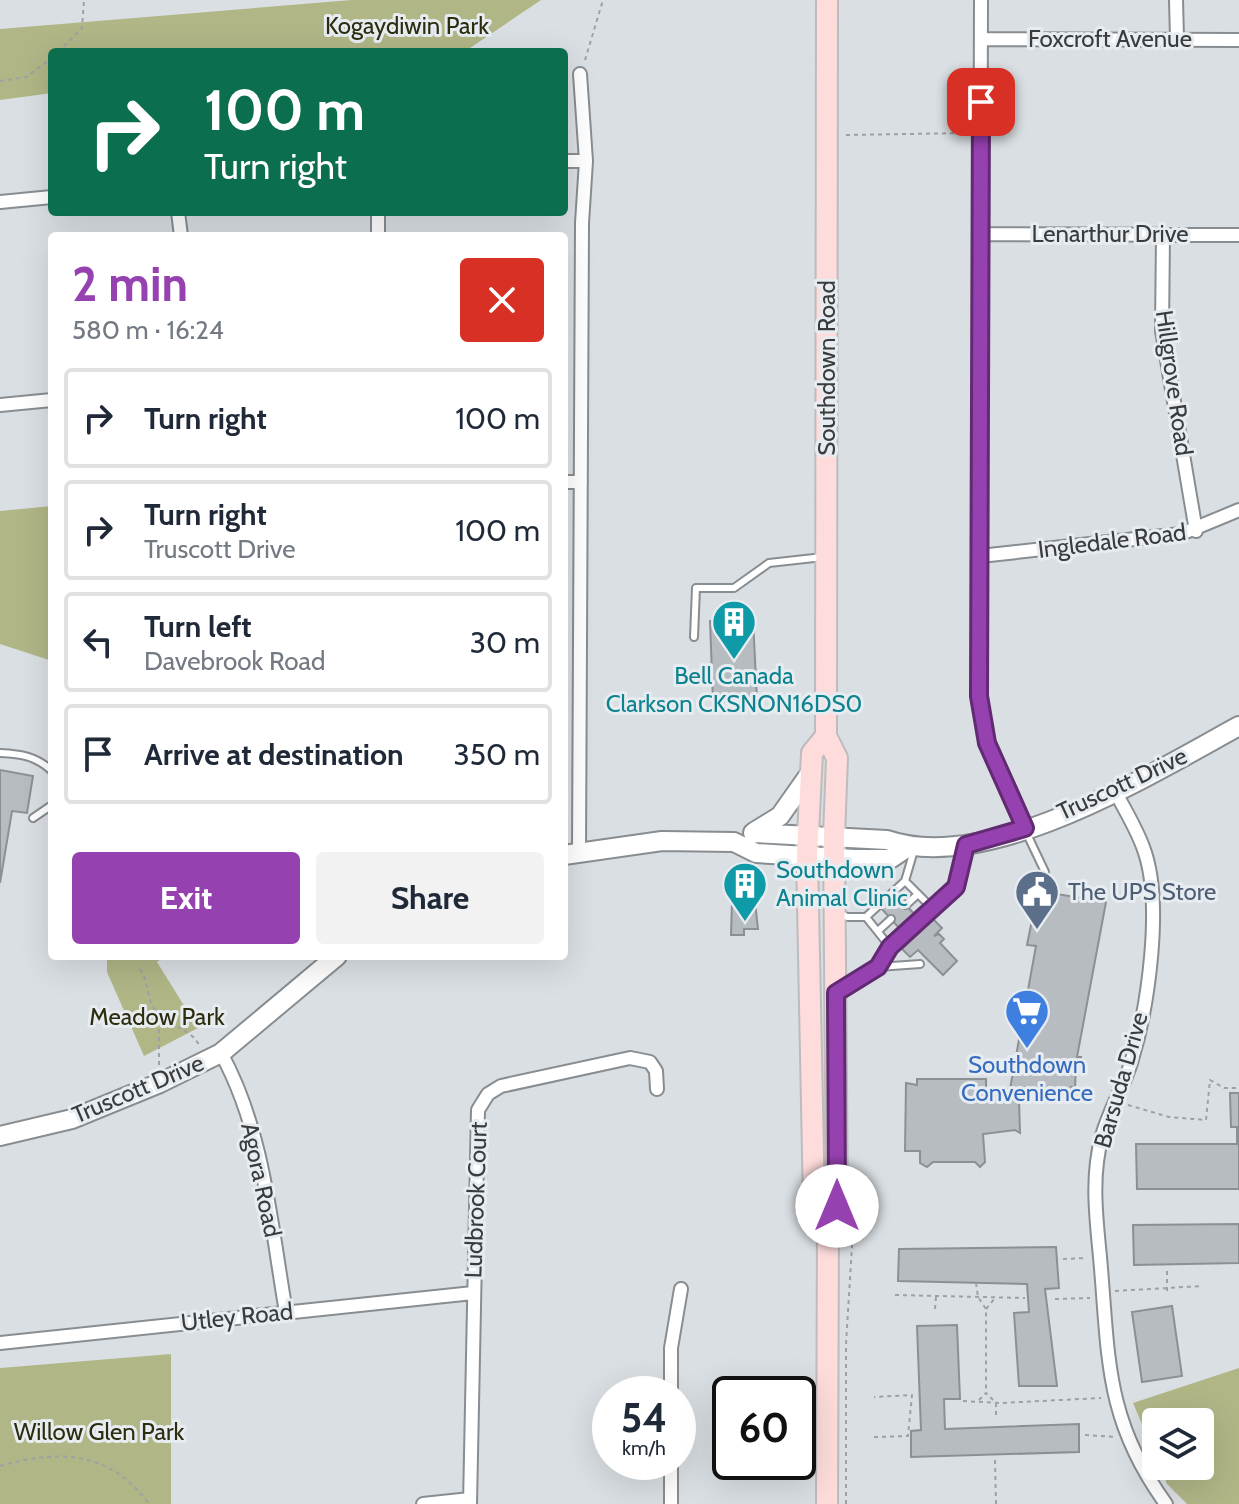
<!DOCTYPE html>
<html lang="en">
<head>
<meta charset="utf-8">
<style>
  :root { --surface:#fff; --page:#f2f2f3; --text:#1f2937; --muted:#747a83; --line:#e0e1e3; --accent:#9641b0 }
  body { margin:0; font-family:Cabin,sans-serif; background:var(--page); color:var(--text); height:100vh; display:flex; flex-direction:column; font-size:30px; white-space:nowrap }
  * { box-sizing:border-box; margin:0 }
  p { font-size:26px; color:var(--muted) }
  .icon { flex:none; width:44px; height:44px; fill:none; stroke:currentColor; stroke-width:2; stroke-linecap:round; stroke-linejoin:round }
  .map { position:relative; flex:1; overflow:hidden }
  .sheet { position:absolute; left:48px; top:232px; width:520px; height:728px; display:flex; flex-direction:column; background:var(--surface); border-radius:8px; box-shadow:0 8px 32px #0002 }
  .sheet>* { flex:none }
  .top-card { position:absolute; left:48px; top:48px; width:520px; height:168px; border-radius:8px; box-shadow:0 8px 32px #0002; background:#0b6e4f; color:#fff; overflow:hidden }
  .controls { position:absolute; left:1142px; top:1408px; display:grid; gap:16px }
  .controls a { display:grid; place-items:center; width:72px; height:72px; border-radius:8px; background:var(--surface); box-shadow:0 8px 32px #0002; font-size:40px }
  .speed { position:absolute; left:592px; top:1376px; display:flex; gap:16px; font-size:40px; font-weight:700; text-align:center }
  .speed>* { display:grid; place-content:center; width:104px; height:104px; border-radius:50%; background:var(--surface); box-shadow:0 8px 32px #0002; line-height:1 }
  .speed small { font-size:20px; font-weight:400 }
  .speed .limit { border:4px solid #111; border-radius:12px; background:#fff; color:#111 }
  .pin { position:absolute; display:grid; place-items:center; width:68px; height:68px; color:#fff; margin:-34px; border-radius:16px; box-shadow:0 4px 12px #0006 }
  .me { position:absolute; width:88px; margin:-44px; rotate:0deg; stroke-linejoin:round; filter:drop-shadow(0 0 6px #0008) }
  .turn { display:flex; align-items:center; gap:28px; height:168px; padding:0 24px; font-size:36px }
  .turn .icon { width:104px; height:104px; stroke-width:2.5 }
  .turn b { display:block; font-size:56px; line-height:68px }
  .round { display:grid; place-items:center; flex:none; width:84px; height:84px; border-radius:8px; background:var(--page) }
  .overview { display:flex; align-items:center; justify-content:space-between; height:136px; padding:0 24px }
  h1 { font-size:48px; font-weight:700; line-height:60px; color:var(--accent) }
  .action { display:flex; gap:16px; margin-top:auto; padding:16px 24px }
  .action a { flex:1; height:92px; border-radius:8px; background:var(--accent); color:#fff; font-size:32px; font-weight:700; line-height:92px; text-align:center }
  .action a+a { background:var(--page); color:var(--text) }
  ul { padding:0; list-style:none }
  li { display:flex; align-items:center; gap:24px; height:100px; margin:0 16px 12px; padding:0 8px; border:4px solid var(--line); border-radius:8px }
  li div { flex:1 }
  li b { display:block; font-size:30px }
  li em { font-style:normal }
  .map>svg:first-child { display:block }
  .green { fill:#b1b687 }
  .building { fill:#b7bcc0; stroke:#8c9094; stroke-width:2 }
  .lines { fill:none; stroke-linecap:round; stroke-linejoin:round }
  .lane-casing { stroke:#888d91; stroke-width:10 }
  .street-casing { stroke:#888d91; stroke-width:16 }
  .secondary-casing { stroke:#888d91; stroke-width:22 }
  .primary-casing { stroke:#bcbcbd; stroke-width:24 }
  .path { stroke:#9da1a3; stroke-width:2; stroke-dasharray:4 4; stroke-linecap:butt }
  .lane { stroke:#fff; stroke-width:6 }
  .street { stroke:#fff; stroke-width:12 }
  .secondary { stroke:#fff; stroke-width:18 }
  .primary { stroke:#fedcdc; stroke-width:20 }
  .route-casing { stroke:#622a72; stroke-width:20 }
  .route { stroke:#9641b0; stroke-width:14 }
  .labels { text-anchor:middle; stroke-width:6; stroke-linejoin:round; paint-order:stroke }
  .park-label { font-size:24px; fill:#2b2d0e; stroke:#e7ecf1 }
  .street-label { font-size:24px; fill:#393b3c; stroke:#e7ecf1 }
  .culture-label { font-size:24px; fill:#0d838f; stroke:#e7ecf1 }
  .service-label { font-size:24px; fill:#4e5e75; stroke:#e7ecf1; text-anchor:start }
  .shop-label { font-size:24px; fill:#366cbe; stroke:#e7ecf1 }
</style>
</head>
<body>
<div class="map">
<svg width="1239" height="1504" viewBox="0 0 1239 1504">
  <rect width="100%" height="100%" fill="#dadfe3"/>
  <path class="green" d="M352,0H541L464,52H52V93L0,100V29Z
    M52,506V661L0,644V511Z
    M107,956H165L157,962L198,1028L144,1056L107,972Z
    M171,1354V1504H0V1368Z
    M1239,1368V1504H1187L1167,1484L1160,1466H1200V1422H1156V1457L1133,1403Z"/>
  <path class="building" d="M753,619L757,700L713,702L710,621Z
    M0,770L33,776L27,813L12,811L0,883Z
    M1038,891L1106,902L1077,1057H1081L1080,1064L1076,1063L1075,1088L1071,1087L1070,1095L1024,1087L1019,1098L1020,1133L1015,1130L983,1134L985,1162L980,1167L975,1162H933L927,1167L920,1163V1151H905L906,1083L917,1085V1079H986V1090L1010,1089L1036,946L1027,945Z
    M896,894L916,916L901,930L881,908Z
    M732,901L755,902L758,929H744V935H731Z
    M933,919L942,928L934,936L939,934L944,939L940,943L957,961L943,975L918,950L910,957L902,949Z
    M1230,1093H1239V1189H1137L1136,1144H1237V1127H1231Z
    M1239,1224V1263L1134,1265L1133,1225Z
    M1056,1247L1059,1288L1045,1289L1057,1386H1019L1014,1313L1029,1312L1027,1284L898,1281L899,1249Z
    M1172,1306L1182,1376L1142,1382L1132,1312Z
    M957,1325L960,1399H944L945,1429L1079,1424V1452L911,1457V1431L921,1430L917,1326Z"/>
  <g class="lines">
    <g class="lane-casing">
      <path id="lane" d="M694,637L696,588H734L769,563L823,557
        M0,753C21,754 36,756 52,771
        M33,818L52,805
        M1026,832L1045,872
        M905,881L918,894L906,905
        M918,894L933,909
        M838,912L847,917H866L890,947L878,967L839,991
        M866,917L905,881L915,847
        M878,931L891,919
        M890,947L956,887L966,849
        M878,967L920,964"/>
    </g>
    <g class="street-casing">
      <path id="street" d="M981,0L979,696L987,743L1025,828
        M1176,0L1177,38
        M981,39L1239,40
        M564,161H586
        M0,202L52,197
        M178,212L181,236
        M981,234L1239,235
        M1163,234L1162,331L1196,531
        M378,236V212
        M0,405L52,400
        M564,482H581
        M980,556L1181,534L1239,510
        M1116,793C1125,810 1136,828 1143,847C1164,901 1148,1008 1131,1063C1123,1088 1109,1111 1102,1136C1091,1176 1096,1216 1100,1257C1109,1356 1104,1419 1166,1504
        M579,852L582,223L586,161L580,74
        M221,1053C264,1131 271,1226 286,1312
        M0,1343L473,1293
        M671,1394V1348L681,1289
        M423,1504L470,1499
        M470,1504L478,1110L488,1094L501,1086L630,1058L650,1062L656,1071L657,1089
        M671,1504V1462"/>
    </g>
    <g class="secondary-casing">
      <path id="secondary" d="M754,832L780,816L811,772
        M753,833L887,840C988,875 1151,774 1239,726
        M564,855L662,841L734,842L756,853L854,859H890L908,847
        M0,1136L72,1119L160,1083L221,1053L337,956"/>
    </g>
    <g class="primary-casing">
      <path id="primary" d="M827,0L826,736L837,758L834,836L837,1206L828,1225L827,1504
        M826,736L812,753L807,855L814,1204L828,1225"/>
    </g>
    <path class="path" d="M58,52L82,28L84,0
      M585,60L603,0
      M0,81L26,77L52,58
      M846,135L968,133
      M140,969C149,982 146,997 155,1010C166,1027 189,1026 199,1045
      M159,1065V1015
      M1128,1105L1169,1117L1206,1120L1210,1080L1224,1088H1239
      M1063,1259L1087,1258
      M976,1283L978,1297L986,1309V1393
      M1115,1291L1202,1286
      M1167,1291V1268
      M895,1295L1025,1298
      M1055,1299L1090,1298
      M935,1309L936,1297
      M986,1309L995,1298
      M979,1400L986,1393L996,1403V1417
      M963,1401L1001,1403L1101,1398
      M1085,1435L1116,1437
      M874,1437L908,1436L912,1395L874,1397
      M995,1460L996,1504
      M0,1466C60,1449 110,1451 149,1504
      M846,1504V1344L854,1214"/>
    <use href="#lane" class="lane"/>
    <use href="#street" class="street"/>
    <use href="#secondary" class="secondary"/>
    <use href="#primary" class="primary"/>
  </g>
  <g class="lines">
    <g class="route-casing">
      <path id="route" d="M837,1206L836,993L878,967L890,947L956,887L966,845L1025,828L987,743L979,696L981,102"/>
    </g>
    <use href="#route" class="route"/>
  </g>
  <defs>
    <g id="building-pin" transform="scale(2.3)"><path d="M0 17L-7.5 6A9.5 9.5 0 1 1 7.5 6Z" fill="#0f9aa8" stroke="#e7ecf1"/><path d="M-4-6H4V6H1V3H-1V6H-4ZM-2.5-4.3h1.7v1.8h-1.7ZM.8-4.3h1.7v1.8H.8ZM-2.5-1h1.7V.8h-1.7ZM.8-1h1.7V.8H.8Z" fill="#fff"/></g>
    <g id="civic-pin" transform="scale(2.3)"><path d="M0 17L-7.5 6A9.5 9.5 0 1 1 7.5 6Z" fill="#5c6f8a" stroke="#e7ecf1"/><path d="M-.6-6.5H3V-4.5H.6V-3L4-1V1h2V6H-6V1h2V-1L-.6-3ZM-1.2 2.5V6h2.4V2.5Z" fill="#fff"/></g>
    <g id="supermarket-pin" transform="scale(2.3)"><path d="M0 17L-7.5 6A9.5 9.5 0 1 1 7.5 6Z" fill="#3f7fe0" stroke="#e7ecf1"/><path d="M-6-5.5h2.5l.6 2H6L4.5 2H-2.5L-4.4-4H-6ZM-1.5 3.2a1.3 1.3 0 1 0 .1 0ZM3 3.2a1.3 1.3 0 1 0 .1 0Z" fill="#fff"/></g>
  </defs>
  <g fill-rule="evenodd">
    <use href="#building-pin" x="734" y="622"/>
    <use href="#building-pin" x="745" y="884"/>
    <use href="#civic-pin" x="1037" y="892"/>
    <use href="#supermarket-pin" x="1027" y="1011"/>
  </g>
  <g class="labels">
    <g class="park-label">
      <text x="407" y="34">Kogaydiwin Park</text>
      <text x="157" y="1025">Meadow Park</text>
      <text x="99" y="1440">Willow Glen Park</text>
    </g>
    <g class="street-label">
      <text x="1110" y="47">Foxcroft Avenue</text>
      <text x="1110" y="242">Lenarthur Drive</text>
      <text transform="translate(827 368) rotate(-90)" y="8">Southdown Road</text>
      <text transform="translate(1174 383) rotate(82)" y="8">Hillgrove Road</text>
      <text transform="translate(1112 541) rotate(-7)" y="8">Ingledale Road</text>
      <text transform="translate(1122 784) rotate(-25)" y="8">Truscott Drive</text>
      <text transform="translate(1121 1080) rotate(-74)" y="8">Barsuda Drive</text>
      <text transform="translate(138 1089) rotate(-23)" y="8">Truscott Drive</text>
      <text transform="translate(261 1180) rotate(78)" y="8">Agora Road</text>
      <text transform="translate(476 1200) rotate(-88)" y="8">Ludbrook Court</text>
      <text transform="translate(237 1317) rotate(-6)" y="8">Utley Road</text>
    </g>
    <g class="culture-label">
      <text x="734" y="684">Bell Canada<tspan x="734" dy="28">Clarkson CKSNON16DS0</tspan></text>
      <text x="776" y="878" text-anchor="start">Southdown<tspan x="776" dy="28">Animal Clinic</tspan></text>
    </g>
    <g class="service-label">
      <text x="1068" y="900">The UPS Store</text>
    </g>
    <g class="shop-label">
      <text x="1027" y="1073">Southdown<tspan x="1027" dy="28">Convenience</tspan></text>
    </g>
  </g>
</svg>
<div class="controls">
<a><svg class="icon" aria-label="layers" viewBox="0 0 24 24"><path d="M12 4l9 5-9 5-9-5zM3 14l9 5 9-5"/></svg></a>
</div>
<div class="speed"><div>54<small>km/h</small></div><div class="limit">60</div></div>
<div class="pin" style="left:981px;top:102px;background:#d93025"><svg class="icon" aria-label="arrive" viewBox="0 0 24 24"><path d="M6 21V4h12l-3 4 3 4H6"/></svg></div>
<svg class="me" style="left:837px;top:1206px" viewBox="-20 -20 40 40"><circle r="19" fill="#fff"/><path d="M0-13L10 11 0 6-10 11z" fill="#9641b0"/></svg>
<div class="top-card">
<div class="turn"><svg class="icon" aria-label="right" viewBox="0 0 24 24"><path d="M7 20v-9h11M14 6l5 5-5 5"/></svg><div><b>100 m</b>Turn right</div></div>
</div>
<section class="sheet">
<div class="overview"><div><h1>2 min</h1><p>580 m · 16:24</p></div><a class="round" style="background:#d93025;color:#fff"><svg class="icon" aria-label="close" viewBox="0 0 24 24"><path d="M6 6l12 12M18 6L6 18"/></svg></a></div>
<ul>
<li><svg class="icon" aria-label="right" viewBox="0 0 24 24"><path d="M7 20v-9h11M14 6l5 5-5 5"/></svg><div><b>Turn right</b></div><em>100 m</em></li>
<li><svg class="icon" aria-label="right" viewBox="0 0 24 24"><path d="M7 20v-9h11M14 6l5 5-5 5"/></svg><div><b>Turn right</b><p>Truscott Drive</p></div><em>100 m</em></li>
<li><svg class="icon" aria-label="left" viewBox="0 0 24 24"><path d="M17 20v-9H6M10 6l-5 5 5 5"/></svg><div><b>Turn left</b><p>Davebrook Road</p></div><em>30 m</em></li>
<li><svg class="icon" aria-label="arrive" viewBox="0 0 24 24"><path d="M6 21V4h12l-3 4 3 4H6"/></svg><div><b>Arrive at destination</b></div><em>350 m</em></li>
</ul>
<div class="action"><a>Exit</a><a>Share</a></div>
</section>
</div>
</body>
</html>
